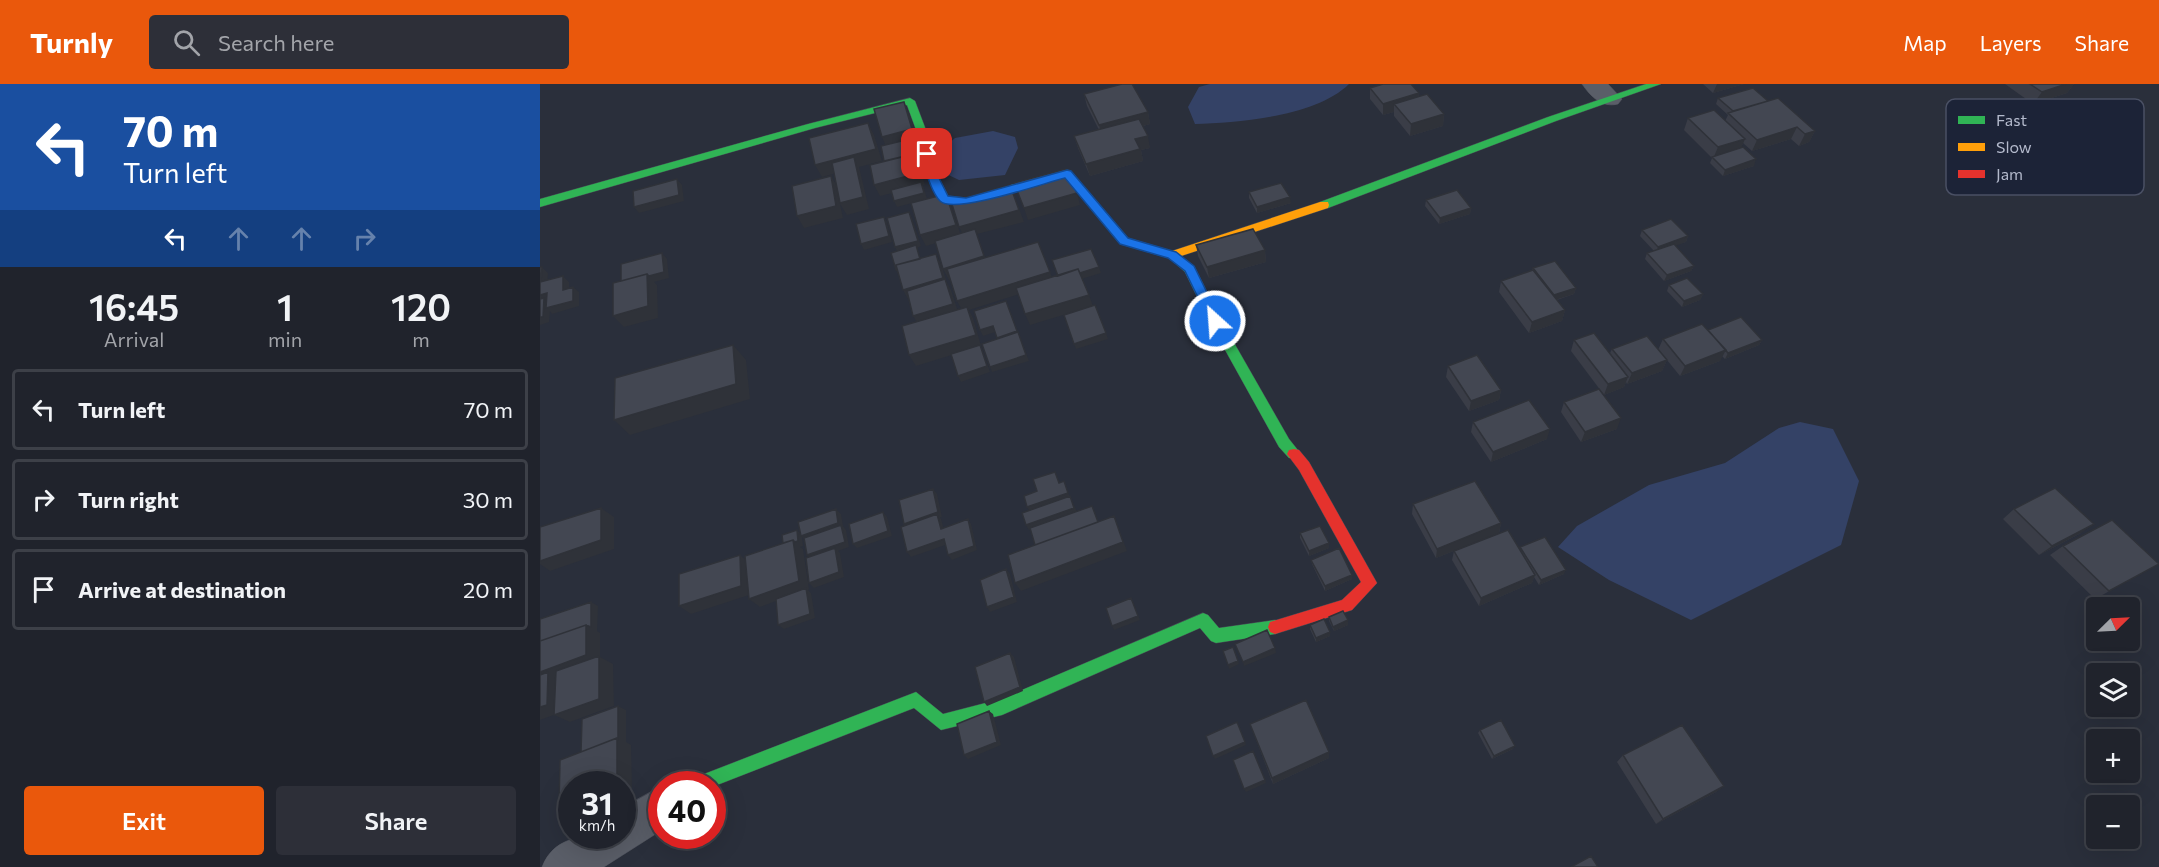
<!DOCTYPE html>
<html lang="en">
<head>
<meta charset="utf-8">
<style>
  :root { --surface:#20232c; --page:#2d2f38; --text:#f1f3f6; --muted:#a2a4a9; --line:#3d4048; --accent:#ea580c }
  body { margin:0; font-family:Commissioner,sans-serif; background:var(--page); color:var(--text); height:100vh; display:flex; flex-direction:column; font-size:22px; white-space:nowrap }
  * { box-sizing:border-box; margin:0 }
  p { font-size:20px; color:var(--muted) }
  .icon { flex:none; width:33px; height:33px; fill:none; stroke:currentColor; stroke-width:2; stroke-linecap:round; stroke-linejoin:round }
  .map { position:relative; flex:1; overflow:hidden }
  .panel { display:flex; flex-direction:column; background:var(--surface); width:540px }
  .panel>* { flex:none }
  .guide { background:#1a4fa0; color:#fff; overflow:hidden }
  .needle { width:39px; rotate:66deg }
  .buttons { position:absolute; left:1546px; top:513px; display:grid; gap:12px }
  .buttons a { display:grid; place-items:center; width:54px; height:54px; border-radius:6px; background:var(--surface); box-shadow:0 6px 24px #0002,0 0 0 2px var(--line); font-size:30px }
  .speed { position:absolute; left:18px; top:687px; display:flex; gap:12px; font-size:30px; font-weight:700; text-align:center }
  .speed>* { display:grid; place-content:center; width:78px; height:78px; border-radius:50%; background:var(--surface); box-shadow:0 6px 24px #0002,0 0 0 2px var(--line); line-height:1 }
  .speed small { font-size:15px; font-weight:400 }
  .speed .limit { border:9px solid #d22; background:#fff; color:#111 }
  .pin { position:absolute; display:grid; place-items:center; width:51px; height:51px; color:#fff; margin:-26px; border-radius:12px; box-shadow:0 3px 9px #0006 }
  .me { position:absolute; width:66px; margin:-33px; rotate:334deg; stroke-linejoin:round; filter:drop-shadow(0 0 4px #0008) }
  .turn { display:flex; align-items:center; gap:21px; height:126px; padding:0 24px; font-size:27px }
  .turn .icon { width:78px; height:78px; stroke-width:2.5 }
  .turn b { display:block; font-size:42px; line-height:51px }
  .lanes { display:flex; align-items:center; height:57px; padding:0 24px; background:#0003; justify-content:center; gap:30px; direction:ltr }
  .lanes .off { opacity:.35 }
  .eta { display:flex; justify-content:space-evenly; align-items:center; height:102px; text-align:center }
  .eta b { font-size:36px; font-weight:600; line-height:42px }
  .button { display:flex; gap:12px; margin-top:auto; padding:12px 24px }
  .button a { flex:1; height:69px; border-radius:6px; background:var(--accent); color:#fff; font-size:24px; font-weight:600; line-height:69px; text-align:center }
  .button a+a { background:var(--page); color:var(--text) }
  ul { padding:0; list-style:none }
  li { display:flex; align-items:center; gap:18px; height:81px; margin:0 12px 9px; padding:0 12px; border:3px solid var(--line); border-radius:6px }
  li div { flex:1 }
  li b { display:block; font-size:22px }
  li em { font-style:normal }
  header { display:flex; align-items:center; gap:36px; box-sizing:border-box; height:84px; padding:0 30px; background:var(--accent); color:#fff }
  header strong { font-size:28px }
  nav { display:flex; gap:33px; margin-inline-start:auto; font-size:21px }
  .search { width:420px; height:54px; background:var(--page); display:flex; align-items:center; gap:15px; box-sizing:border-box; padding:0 21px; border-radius:6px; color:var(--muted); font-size:22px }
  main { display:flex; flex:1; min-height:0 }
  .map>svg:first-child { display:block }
  .water { fill:#344266 }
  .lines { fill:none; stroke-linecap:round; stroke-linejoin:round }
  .street-casing { stroke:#464a54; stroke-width:1 }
  .fast-casing { stroke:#464a54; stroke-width:1 }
  .slow-casing { stroke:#464a54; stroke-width:1 }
  .jam-casing { stroke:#464a54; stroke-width:1 }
  .street { fill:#5a5e68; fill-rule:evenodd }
  .fast { fill:#30b455; fill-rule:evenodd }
  .slow { fill:#ff9f0a; fill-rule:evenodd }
  .jam { fill:#e5322d; fill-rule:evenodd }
  .wall { fill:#3a3d47 }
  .shaded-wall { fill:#2f3239 }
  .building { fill:#434752; stroke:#2f3239; stroke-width:1.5 }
  .route { fill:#1a73e8; stroke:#114b97; stroke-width:1.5 }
  .key { fill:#1c2337; stroke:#4a5064; stroke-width:1.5 }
  .key-label { font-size:16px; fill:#b4bacc }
</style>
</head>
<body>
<header>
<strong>Turnly</strong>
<div class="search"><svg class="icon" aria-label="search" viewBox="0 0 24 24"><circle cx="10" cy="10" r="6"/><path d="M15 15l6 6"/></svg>Search here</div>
<nav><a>Map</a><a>Layers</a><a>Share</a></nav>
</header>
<main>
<section class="panel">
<div class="guide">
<div class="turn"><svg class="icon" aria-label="left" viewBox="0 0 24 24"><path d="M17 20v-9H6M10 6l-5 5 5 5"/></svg><div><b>70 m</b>Turn left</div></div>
<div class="lanes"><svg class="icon" aria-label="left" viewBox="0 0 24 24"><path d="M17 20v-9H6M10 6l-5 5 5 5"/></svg><svg class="icon off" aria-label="ahead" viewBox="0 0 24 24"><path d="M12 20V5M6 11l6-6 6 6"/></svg><svg class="icon off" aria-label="ahead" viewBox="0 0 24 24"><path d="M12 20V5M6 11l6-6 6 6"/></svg><svg class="icon off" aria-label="right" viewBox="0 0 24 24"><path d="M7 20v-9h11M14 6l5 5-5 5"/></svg></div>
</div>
<div class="eta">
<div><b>16:45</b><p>Arrival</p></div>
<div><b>1</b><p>min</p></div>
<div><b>120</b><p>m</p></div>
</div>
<ul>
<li><svg class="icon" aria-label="left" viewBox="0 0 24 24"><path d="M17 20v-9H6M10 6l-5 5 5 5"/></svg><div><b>Turn left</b></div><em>70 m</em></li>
<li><svg class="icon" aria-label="right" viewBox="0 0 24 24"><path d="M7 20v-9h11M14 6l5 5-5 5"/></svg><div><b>Turn right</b></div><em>30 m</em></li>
<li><svg class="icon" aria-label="arrive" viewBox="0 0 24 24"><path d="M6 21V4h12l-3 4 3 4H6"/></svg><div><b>Arrive at destination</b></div><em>20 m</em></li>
</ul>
<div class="button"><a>Exit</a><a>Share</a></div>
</section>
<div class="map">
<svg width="1619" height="783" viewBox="0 0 1619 783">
  <rect width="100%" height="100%" fill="#2a2f3b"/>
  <path class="water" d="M670,0H809C777,32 699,39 655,40L648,23L659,3Z
    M453,47L475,53L478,64L465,91L419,96L396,85L400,67L415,54Z
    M1260,338L1293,345L1319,397L1301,461L1151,536L1069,496L1018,463L1037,442L1109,401L1185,379L1239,344Z"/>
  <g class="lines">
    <g class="street-casing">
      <path id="street" d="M1042,0H1068L1082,15L1078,20C1062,24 1051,13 1042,0Z
        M122,702V746L64,783H2C16,748 50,752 82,752V724Z"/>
    </g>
    <g class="fast-casing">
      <path id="fast" d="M1106,0H1121L1016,37L788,124H780L779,121L780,118L1008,33Z
        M370,14L375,17L389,54L395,86L408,112L426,114L499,93L504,97L503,99L426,122L400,118L385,86L379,54L367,21L275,44L0,123V115L268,40Z
        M632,167L654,182L681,236L749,355L761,370L759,374H749L739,363L669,237L645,188L626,171Z
        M663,529L668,531L679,544L735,536L740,538L742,543L740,548L735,550L676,559L671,557L660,544L462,631L401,646L374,624L172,703V700H151L153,694L159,692L376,608L403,630L461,615Z"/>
    </g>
    <g class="slow-casing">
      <path id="slow" d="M527,86L531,87L588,154L632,167L780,118H788L789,121L788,124L632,175L580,160L525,93L499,101L494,97L495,95Z"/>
    </g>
    <g class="jam-casing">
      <path id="jam" d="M754,365L759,366L769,378L837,499L812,526L735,550L730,548L728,543L730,538L802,516L821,498L759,386L747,370L749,366Z"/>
    </g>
    <use href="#street" class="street"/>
    <use href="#fast" class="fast"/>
    <use href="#slow" class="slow"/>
    <use href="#jam" class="jam"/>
  </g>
  <path class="wall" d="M1163,0H1204L1173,9Z
    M1465,0H1534L1527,9L1493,20Z
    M830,4L879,9V13L904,30L903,42L870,52L854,32V28L843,31L830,15Z
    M544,10L608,28L610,40L603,42L610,64L601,66L603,77L550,92L538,64L534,52L559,46L547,22Z
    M1178,14L1228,17L1275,47L1269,58L1259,62L1251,55L1212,67L1203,59L1201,64L1214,82L1183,92L1170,79L1172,74L1144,46L1148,34L1185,37L1188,31L1176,20Z
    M709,108L751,119L717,129L709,114Z
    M886,116L931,124L930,130L899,140L885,122Z
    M1102,146L1148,152L1146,158L1135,161L1154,182L1151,187L1124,197L1105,175L1107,169L1114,167L1100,152Z
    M656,161L725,166L726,178L669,194L658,172Z
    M993,184L1036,204L1034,210L1017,216L1025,226L1022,237L989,249L959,208L961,197L992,186Z
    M1129,201L1163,210L1160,216L1142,223L1127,207Z
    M1168,246L1222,256L1219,261L1185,275L1182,272L1180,277L1140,292L1127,276L1122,287L1087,300L1086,298L1084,303L1064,311L1031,267L1034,256L1070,269L1072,265L1118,266L1123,255Z
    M908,282L961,306L959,316L929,327L906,293Z
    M1024,318L1077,345L1041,358L1021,328Z
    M933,338L1007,355L951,378L931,348Z
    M873,420L961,439L959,449L896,474L872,430Z
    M1474,425L1541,449L1499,471L1463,435Z
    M760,449L789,459V464L769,472L760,454Z
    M1523,462L1604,488L1555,515L1510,471Z
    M980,463L1024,490L999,501L994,493L992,499L939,522L912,476L914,467L980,465Z
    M771,476L812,491V495L785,507L772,480Z
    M789,533L808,541L794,547L789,537Z
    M770,541L790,552L776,558L770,545Z
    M710,640L789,674L733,700Z
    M940,646L973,665L952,675L938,649Z
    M1083,671L1184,702L1176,708L1116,740L1077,678Z"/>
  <path class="shaded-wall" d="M1177,0H1204L1173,9Z
    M1526,0H1534L1527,9L1493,20L1502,8Z
    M879,9L878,21L854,20V28L843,31V20Z
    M364,18L369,29L378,56L375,57L382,78L378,79L385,101H383L387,115L357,123L354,117L382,102L340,112L334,101L374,70L347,65L342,53Z
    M608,28L610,40L562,53L559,41Z
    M904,30L903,42L870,52L871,40Z
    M328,39L334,51L342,77L319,83L329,125L307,131L300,120L303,134L264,144L257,132L291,92L298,104L316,84L282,93L275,81Z
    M1257,43L1251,55L1212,67L1217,56Z
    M1275,47L1269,58L1259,62L1265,50Z
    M608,52L610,64L601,66L603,77L550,92L546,80L595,55Z
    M1205,55L1200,67L1173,75L1178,63Z
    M1216,75L1214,82L1183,92L1185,86Z
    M137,95L142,101L144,117L99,129L94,123Z
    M470,101L484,138L437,150L449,184L409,196L403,185L425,154L419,143Z
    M537,109L540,121L488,136L484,124Z
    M406,110L411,121L421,152L386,162L380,151Z
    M750,113L751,119L717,129V123Z
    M931,124L930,130L899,140L900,134Z
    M369,128L372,134L381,162L377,164L384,185L359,192L356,186L358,169L355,163Z
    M344,133L347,138L352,158L324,166L321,160Z
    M1148,152L1146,158L1116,169L1118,163Z
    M725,166L726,178L669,194L667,183Z
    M122,169L127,175L129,194L114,198L117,201L118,234L84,243L73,232Z
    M396,170L402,182L406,197L411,206L419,231L380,243L373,232L369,217L363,206Z
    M1154,182L1151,187L1124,197L1127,191Z
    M2,183L8,189L7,203L0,204Z
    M559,183L561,189L522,201L519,195Z
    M510,188L514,199L429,226L433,234L441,262L450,288L421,298L418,292L441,262L376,282L369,271L423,228L417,217Z
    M23,192L29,198V211L23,206Z
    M33,203L39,208V222L12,230L10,227L9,238L0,241V211Z
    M1036,204L1034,210L1012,217L1014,211Z
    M1163,210L1160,216L1142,223L1144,217Z
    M549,211L553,222L490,241L485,230Z
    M1025,226L1022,237L989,249L992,238Z
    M453,242L455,248L443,252L440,246Z
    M478,248L489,277L452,288L450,283Z
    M566,249L568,255L536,265L534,260Z
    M1222,256L1219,261L1185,275L1188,269Z
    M193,261L206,276L210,315L90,351L74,336Z
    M1186,266L1180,277L1140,292L1145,282Z
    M1127,276L1122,287L1087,300L1092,289Z
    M1088,293L1084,303L1064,311L1068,300Z
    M961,306L959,316L929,327L931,317Z
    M1081,334L1077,345L1041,358L1045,348Z
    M1010,345L1007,355L951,378L953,368Z
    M524,397L530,414L490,428L487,423Z
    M393,405L397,410L402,433H400L401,435L405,450L368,444L364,440Z
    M530,412L537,428L489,446L486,441Z
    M61,424L74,433V465L10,487L0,480V477Z
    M296,425L301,430L303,442L306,446L309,463L298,467L300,469L304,493L274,504L269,499L272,476L267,471L266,457L262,453L263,462L260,463L263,465L269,505L268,506L271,509L275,534L244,545L238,541L266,506L220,523L209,515L253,456L257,446L262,451Z
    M343,428L347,433L352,452L317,464L313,460Z
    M574,432L587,467L481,507L475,499Z
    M428,435L431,440L437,466L412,476L408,471Z
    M961,439L959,449L896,474L897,465Z
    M1554,440L1541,449L1499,471L1512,462Z
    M404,455L408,460L371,473L367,468Z
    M789,459V464L769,472V467Z
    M200,471L210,480L212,510L151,530L139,522Z
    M466,485L470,490L477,518L450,528L447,523Z
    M1026,486L1024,490L999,501L1001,496Z
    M812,491V495L785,507V502Z
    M995,491L992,499L939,522L941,514Z
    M591,514L600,536L574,546L572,542Z
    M51,518L58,522L57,547L60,549V573L73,580L74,622L30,638L14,631L22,628L0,636V588L46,541Z
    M808,536V541L794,547L793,543Z
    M790,548V552L776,558V554Z
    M735,564L736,569L704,582L703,578Z
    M470,569L474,573L483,607L447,622L444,618Z
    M698,577L699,580L689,585L688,581Z
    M78,622L86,626V658L91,661L92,704L82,708V700H71Z
    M449,627L453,630L461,661L428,675L424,671Z
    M705,658L706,661L675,675L673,672Z
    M975,662L973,665L952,675L954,672Z
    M789,668V674L733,700L732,694Z
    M725,696L726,699L706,708L704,705Z
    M1184,702L1176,708L1116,740L1123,735Z
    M32,716V725L19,721Z"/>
  <path class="building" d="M582,0H592L608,28L559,41L544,10Z
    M843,0H871L879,9L843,20L830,4Z
    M1490,0H1526L1502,8Z
    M1213,4L1228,17L1193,27L1178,14Z
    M887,10L904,30L871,40L854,20Z
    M1238,14L1275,47L1265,50L1257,43L1217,56L1188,29Z
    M364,18L372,45L342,53L334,25Z
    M1174,26L1205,55L1178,63L1148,34Z
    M599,35L608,52L595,55L600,65L546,80L534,52Z
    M328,39L336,65L275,81L269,54Z
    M374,54L379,72L375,73L374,70L344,77L341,62Z
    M1203,63L1216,75L1185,86L1172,73Z
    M374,70L379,89L334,101L330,81Z
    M314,73L323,113L300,119L292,79Z
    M526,85L537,109L484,124L474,99Z
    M291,92L296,122L257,132L252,102Z
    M137,95L139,111L94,123L93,107Z
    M381,98L384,109L354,117L351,106Z
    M741,99L750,113L717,123L709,108Z
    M470,101L479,126L419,143L411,117Z
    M917,106L931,124L900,134L886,116Z
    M406,110L416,141L380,151L371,119Z
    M369,128L378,157L355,163L347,134Z
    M344,133L349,152L321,160L316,140Z
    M1131,135L1148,152L1118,163L1102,146Z
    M435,145L444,172L403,185L395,157Z
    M713,145L725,166L667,183L656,161Z
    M498,158L510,188L417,217L407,185Z
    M1134,160L1154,182L1127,191L1107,169Z
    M376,161L380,175L356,181L357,186H356L351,169Z
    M551,165L559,183L540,189L538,185L518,192L512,176Z
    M122,169L124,188L109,192L107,190L81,197V180Z
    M396,170L403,194L363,206L356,181Z
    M1015,177L1036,204L1014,211L993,184Z
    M0,183H2L1,197H0Z
    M538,185L549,211L485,230L476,204Z
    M993,186L1025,226L992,238L961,197Z
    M107,190L108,222L73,232V199Z
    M23,192V206L33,203V217L6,224L7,209L0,211V198Z
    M1147,194L1163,210L1144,217L1129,201Z
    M405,195L413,220L373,232L367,207Z
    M4,214L3,233H0V215Z
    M466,217L477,247L457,254L453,242L440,246L434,227Z
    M555,221L566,249L534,260L524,231Z
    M427,223L436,251L369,271L362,242Z
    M1201,233L1222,256L1188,269L1168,246Z
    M1162,240L1186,266L1145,282L1123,255Z
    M478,248L486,271L450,283L442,260Z
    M1054,249L1088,293L1068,300L1034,256Z
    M1107,252L1127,276L1092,289L1072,265Z
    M193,261L196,300L74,336L75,294Z
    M440,261L447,282L418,292L411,270Z
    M937,271L961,306L931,317L908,282Z
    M1059,305L1081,334L1045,348L1024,318Z
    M989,316L1010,345L953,368L933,338Z
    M515,388L519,399L524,397L528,409L487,423L484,412L497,407L493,395Z
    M935,397L961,439L897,465L873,420Z
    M1515,404L1554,440L1512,462L1474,425Z
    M393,405L398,428L364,440L359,416Z
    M530,412L534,424L486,441L482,429Z
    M552,422L558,438L495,461L490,444Z
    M61,424V456L0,477V443Z
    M296,425L298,439L261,452L258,438Z
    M343,428L348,447L313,460L309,440Z
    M397,430L401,445L428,435L434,462L408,471L404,455L367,468L361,443Z
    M574,432L583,458L475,499L468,471Z
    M1572,436L1619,480L1569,507L1523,462Z
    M301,441L305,458L267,471L264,454Z
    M780,442L789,459L769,467L760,449Z
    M257,446L258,457L255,458L253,456L243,459L242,451Z
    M968,446L995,491L941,514L914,467Z
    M1005,453L1026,486L1001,496L980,463Z
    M253,456L259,497L209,515L205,472Z
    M295,464L299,488L269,499L266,474Z
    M799,464L812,491L785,502L771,476Z
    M200,471L201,502L139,522V490Z
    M466,485L474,513L447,523L440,496Z
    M266,504L270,530L238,541L236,515Z
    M591,514L598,532L572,542L566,524Z
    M51,518V543L46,541L0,557V535Z
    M803,527L808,536L793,543L789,533Z
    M784,535L790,548L776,554L770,541Z
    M46,541V571L0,588V557Z
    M727,546L735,564L703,578L695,560Z
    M693,563L698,577L688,581L683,567Z
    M470,569L480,603L444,618L435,583Z
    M59,572V615L14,631L16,587Z
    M8,588L7,621L0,623V591Z
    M766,616L789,668L732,694L710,640Z
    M78,622V655L77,654L41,668L42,635Z
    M449,627L457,658L424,671L417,640Z
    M961,636L975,662L954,672L940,646Z
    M697,638L705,658L673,672L666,652Z
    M1142,641L1184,702L1123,735L1083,671Z
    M77,654V699L71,700H32V716L19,721L20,676Z
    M713,667L725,696L704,705L693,676Z
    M1051,772L1058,783H1031Z"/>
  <path class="route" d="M387,67L392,70L395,86L408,112L426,114L527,86L531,87L588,154L636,168L654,182L681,237L680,240H671L645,187L628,174L580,160L525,94C504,99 414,131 400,117C391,108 384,82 381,70Z"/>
  <rect x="1406" y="15" width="198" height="96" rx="9" class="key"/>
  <rect x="1418" y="32" width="27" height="8" fill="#30b455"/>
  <rect x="1418" y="59" width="27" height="8" fill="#ff9f0a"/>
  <rect x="1418" y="86" width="27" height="8" fill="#e5322d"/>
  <g class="key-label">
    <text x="1456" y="42">Fast</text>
    <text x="1456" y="69">Slow</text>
    <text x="1456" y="96">Jam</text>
  </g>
</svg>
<div class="buttons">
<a><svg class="needle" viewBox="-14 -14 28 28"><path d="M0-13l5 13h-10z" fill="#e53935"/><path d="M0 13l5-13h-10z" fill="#a2a4a9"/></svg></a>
<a><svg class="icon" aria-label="layers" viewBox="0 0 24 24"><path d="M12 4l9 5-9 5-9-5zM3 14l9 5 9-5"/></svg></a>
<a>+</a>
<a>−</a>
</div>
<div class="speed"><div>31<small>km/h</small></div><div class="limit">40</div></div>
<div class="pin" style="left:387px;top:70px;background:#d93025"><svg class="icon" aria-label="arrive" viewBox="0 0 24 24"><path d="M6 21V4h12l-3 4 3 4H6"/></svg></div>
<svg class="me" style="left:675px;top:237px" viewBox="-20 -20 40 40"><circle r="17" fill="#1a73e8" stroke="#fff" stroke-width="3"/><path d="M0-11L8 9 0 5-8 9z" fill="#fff"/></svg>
</div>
</main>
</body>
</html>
